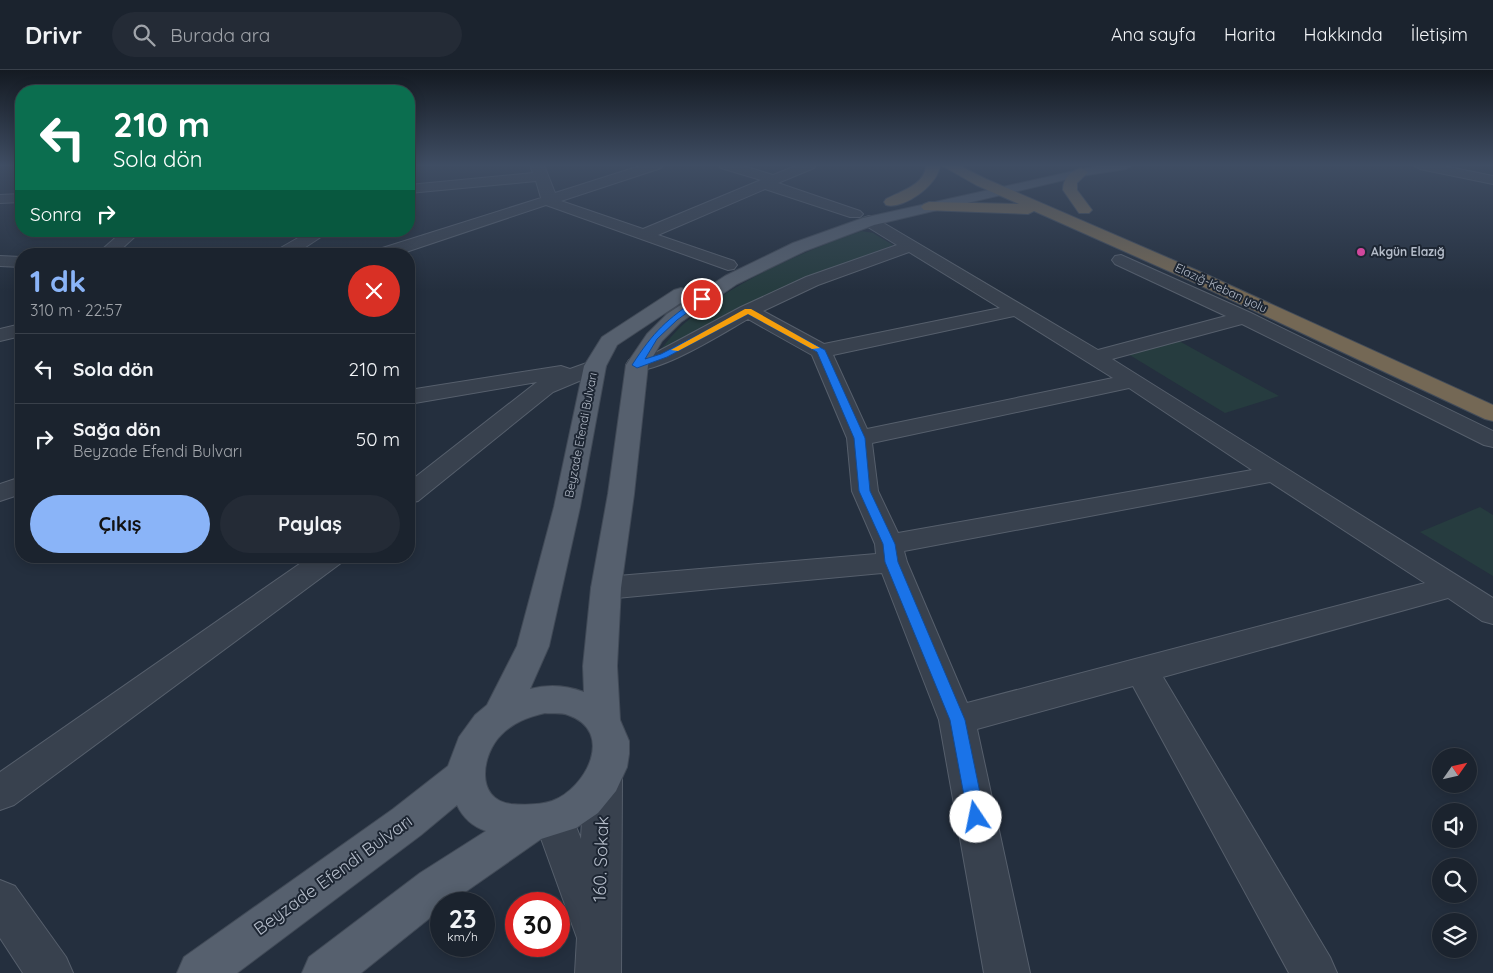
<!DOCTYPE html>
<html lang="tr">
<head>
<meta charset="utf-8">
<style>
  :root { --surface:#1b232e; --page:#242b36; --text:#f1f3f6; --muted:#a0a4aa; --line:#39404a; --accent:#8ab4f8 }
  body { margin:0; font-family:Quicksand,sans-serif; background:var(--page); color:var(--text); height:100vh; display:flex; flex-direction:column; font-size:19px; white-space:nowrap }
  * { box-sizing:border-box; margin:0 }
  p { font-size:16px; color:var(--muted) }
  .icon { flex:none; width:28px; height:28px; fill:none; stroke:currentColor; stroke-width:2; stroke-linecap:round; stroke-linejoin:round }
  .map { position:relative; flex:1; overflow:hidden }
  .sheet { position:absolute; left:15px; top:178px; width:400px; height:315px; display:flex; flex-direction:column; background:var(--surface); border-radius:20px; box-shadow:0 2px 12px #0003,0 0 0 1px var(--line) }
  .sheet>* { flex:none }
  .banner { position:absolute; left:15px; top:15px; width:400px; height:152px; border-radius:20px; box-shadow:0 2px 12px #0003,0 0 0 1px var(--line); background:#0b6e4f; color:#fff; overflow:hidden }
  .needle { width:32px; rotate:56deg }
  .tools { position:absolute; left:1432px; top:678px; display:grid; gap:10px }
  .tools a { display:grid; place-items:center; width:45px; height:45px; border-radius:50%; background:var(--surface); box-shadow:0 2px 12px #0003,0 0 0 1px var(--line); font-size:25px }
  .speed { position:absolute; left:430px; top:822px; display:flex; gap:10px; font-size:25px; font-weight:700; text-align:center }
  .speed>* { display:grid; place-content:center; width:65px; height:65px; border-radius:50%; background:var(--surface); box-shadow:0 2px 12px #0003,0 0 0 1px var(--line); line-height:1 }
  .speed small { font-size:12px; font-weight:400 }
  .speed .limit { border:8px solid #d22; background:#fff; color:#111 }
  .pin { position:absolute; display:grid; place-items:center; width:42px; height:42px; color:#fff; margin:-21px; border:2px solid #fff; border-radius:50%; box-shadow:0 1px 5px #0007 }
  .me { position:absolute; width:55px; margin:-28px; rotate:349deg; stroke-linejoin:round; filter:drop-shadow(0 0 4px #0008) }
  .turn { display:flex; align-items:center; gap:18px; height:105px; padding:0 15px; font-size:22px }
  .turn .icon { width:65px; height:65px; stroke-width:2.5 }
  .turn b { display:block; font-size:35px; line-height:42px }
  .then { display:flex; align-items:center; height:48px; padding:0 15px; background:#0003; gap:10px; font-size:19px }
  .round { display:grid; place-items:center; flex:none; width:52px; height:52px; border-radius:26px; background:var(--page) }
  .summary { display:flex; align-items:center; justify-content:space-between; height:85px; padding:0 15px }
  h1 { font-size:30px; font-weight:800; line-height:38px; color:var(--accent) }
  .cta { display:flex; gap:10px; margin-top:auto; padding:10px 15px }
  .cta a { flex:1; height:58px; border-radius:30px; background:var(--accent); color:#111; font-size:20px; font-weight:800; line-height:58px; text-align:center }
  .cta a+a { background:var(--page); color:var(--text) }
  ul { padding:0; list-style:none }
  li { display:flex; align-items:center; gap:15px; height:70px; padding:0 15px; border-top:1px solid var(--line) }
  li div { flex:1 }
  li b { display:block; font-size:19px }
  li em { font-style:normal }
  header { display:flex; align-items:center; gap:30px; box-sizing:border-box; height:70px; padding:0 25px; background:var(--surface); border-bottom:1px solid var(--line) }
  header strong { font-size:24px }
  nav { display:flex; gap:28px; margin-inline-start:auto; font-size:18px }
  .search { width:350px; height:45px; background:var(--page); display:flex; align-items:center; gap:12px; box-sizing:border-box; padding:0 18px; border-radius:28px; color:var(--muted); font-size:19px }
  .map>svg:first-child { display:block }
  .green { fill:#263c3f }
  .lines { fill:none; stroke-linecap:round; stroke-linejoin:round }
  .minor-casing { stroke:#565f6c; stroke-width:2 }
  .major-casing { stroke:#414a57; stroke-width:2 }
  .highway-casing { stroke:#434c59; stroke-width:2 }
  .minor { fill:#38414e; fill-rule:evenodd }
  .major { fill:#56606e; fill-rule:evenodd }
  .highway { fill:#746855; fill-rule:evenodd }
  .route { fill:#1a73e8; stroke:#114b97 }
  .slow { fill:#f59e0b }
  .hotel-dot { fill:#d1479c; stroke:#1d2633; stroke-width:2 }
  .labels { text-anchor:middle; stroke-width:4; stroke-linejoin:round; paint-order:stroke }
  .far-poi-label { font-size:12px; font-weight:bold; fill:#b4bcc9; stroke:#1d2633; text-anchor:start }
  .far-street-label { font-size:12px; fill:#b4bcc9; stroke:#1d2633 }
  .near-street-label { font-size:18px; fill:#b4bcc9; stroke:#1d2633 }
</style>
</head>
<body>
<header>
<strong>Drivr</strong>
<div class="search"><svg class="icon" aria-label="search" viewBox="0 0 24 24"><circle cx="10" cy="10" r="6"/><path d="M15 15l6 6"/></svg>Burada ara</div>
<nav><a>Ana sayfa</a><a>Harita</a><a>Hakkında</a><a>İletişim</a></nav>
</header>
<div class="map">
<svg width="1493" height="903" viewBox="0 0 1493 903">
  <rect width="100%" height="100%" fill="#242f3e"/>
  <path class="green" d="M862,161L873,163L893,175L764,226L657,284C666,273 675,261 686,252C734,212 803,181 862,161Z
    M1179,271L1279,326L1225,343L1128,284Z
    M1480,437L1493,445V506L1420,462Z"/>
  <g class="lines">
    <g class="minor-casing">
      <path id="minor" d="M530,95H544L555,123L643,95H663L661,98L561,131L643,159L761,110L721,98L719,95H740L773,105L798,95H816L814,98L778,113L860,141L863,144L860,147H850L765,119L658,165L734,191L737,195L734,199L728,200L546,135L400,184H374L376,180L541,128L536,111L409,123V115L533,103Z
        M1413,95H1439L1493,106V114L1420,99Z
        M21,124V132L0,133V125Z
        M869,146L875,148L1098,280L1226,246L1115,194L1112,190L1115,186L1121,185L1251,243L1493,361V377L1484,375L1242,254L1112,289L1493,528V554L1482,551L1448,528L1163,607L1330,887L1337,903H1289L1133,616L977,659L1030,903H984L939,650L882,503L606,529L595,526L591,518L595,510L606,507L876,484L875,474L852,421L847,368L812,285L748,249C723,263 656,306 629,300L626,295L629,290L657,282L741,237L806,207L897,175L863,154L861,151L863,148ZM909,182L1000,238L824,274L763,241L818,215ZM1014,246L1113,308L867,359L833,285ZM1129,318L1252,400L898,463L878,421L872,373ZM1270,412L1425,513L967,633L907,492L904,481Z
        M123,161H141L116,184H97Z
        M310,161H330L295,184H275L277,180Z
        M0,186L21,187V197L0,196Z
        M21,254V266L0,271V259Z
        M595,290L603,291L606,296L603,301L553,322L418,431L409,433V412L537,312L409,334V320L561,296L570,299Z
        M21,407V424L0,431V414Z
        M311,486H345L341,493L14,735L0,740V702Z
        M603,692L616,697L622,709L621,903H575L577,868L534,749L540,736L554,731L568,736L581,769L584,709L590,697Z
        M0,810L15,816L66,887L73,903H23L0,868Z"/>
    </g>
    <g class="major-casing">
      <path id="major" d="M1101,95H1133L1126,99L1081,106L874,155L805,181L737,214L681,252L662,271L648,295L634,424L621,518L617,596L620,650L629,671V684L627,697L616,721L598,743L576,758L541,769L448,834H441V839L361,903H302L309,887L420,803L486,761C472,756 463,748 457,735L421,765L237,903H177L184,887L393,739L448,696L459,667L475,645L487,635L517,576L554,437L584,296L602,267L674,220L681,218L688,220L690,224L688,228L617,275L606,296L580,437L549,576L530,619C549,614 565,615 584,622L583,596L591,518L608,424L626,295L647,264L667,244L725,206L793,173L863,148ZM545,643C552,644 561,642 568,645C615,661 587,718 552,731C540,735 523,735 511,734C474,729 482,684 501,665C514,652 528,647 545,643Z"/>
    </g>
    <g class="highway-casing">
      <path id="highway" d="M926,95H940C939,114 904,140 886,135L884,132L886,129C901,121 925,115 926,95Z
        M941,95H958L986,109L1203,203L1493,335V351L1485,349L1191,211L1034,141L1028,144L924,140L921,137L924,134L929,132L1019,134L976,115Z
        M1081,98L1088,102L1077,113V120L1092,140L1089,143H1079L1063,120C1063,109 1070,101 1081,98Z"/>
    </g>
    <use href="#minor" class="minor"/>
    <use href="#major" class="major"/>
    <use href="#highway" class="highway"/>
  </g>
  <linearGradient id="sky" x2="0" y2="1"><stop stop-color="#141a22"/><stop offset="0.43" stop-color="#3f4d63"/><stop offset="1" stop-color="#3f4d63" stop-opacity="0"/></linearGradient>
  <rect width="1493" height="221" fill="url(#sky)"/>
  <path class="route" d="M700,227L706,229L677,250L657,269L645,289L661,284L748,239L825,280L865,368L870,421L895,474L898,492L965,650L985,747L982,752L976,755L971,752L968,747L950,650L885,492L883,474L859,421L854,368L817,282L748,244L667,287L637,298L632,295C654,261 666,250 700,227Z"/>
  <path class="slow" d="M745,239H751L820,278L812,279L748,244L678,281L671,280Z"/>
  <circle class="hotel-dot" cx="1361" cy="182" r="5"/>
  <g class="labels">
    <g class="far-poi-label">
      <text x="1371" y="186">Akgün Elazığ</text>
    </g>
    <g class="far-street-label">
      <text transform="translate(1221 218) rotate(25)" y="4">Elazığ-Keban yolu</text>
      <text transform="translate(581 365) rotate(-79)" y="4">Beyzade Efendi Bulvarı</text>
    </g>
    <g class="near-street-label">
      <text transform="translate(601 789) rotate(-88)" y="6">160. Sokak</text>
      <text transform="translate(333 805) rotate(-36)" y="6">Beyzade Efendi Bulvarı</text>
    </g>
  </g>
</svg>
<div class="tools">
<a><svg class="needle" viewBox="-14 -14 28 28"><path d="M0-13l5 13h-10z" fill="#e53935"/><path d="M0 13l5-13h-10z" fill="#a0a4aa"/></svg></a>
<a><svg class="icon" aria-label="sound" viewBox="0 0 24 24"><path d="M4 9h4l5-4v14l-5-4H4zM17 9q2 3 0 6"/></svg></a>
<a><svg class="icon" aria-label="search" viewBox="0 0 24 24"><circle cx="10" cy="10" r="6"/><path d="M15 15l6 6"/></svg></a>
<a><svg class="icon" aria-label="layers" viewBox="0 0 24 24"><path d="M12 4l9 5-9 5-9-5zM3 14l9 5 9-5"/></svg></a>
</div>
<div class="speed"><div>23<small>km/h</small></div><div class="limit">30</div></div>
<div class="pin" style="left:702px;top:229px;background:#d93025"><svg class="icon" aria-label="arrive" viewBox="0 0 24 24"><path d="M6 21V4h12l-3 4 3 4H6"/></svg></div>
<svg class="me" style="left:976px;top:747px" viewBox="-20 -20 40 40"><circle r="19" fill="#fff"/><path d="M0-13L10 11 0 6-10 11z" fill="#1a73e8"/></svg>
<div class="banner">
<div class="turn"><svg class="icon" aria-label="left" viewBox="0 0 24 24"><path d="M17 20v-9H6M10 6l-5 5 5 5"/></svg><div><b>210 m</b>Sola dön</div></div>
<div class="then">Sonra<svg class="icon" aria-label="right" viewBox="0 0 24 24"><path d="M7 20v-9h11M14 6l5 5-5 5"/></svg></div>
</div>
<section class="sheet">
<div class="summary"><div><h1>1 dk</h1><p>310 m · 22:57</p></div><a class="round" style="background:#d93025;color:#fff"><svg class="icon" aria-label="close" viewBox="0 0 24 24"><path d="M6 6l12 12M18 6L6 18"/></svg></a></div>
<ul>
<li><svg class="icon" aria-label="left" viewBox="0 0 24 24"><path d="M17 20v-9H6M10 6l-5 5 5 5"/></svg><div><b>Sola dön</b></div><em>210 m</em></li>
<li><svg class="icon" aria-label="right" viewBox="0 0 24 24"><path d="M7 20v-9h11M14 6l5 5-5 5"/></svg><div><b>Sağa dön</b><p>Beyzade Efendi Bulvarı</p></div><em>50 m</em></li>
</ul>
<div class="cta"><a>Çıkış</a><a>Paylaş</a></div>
</section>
</div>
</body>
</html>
